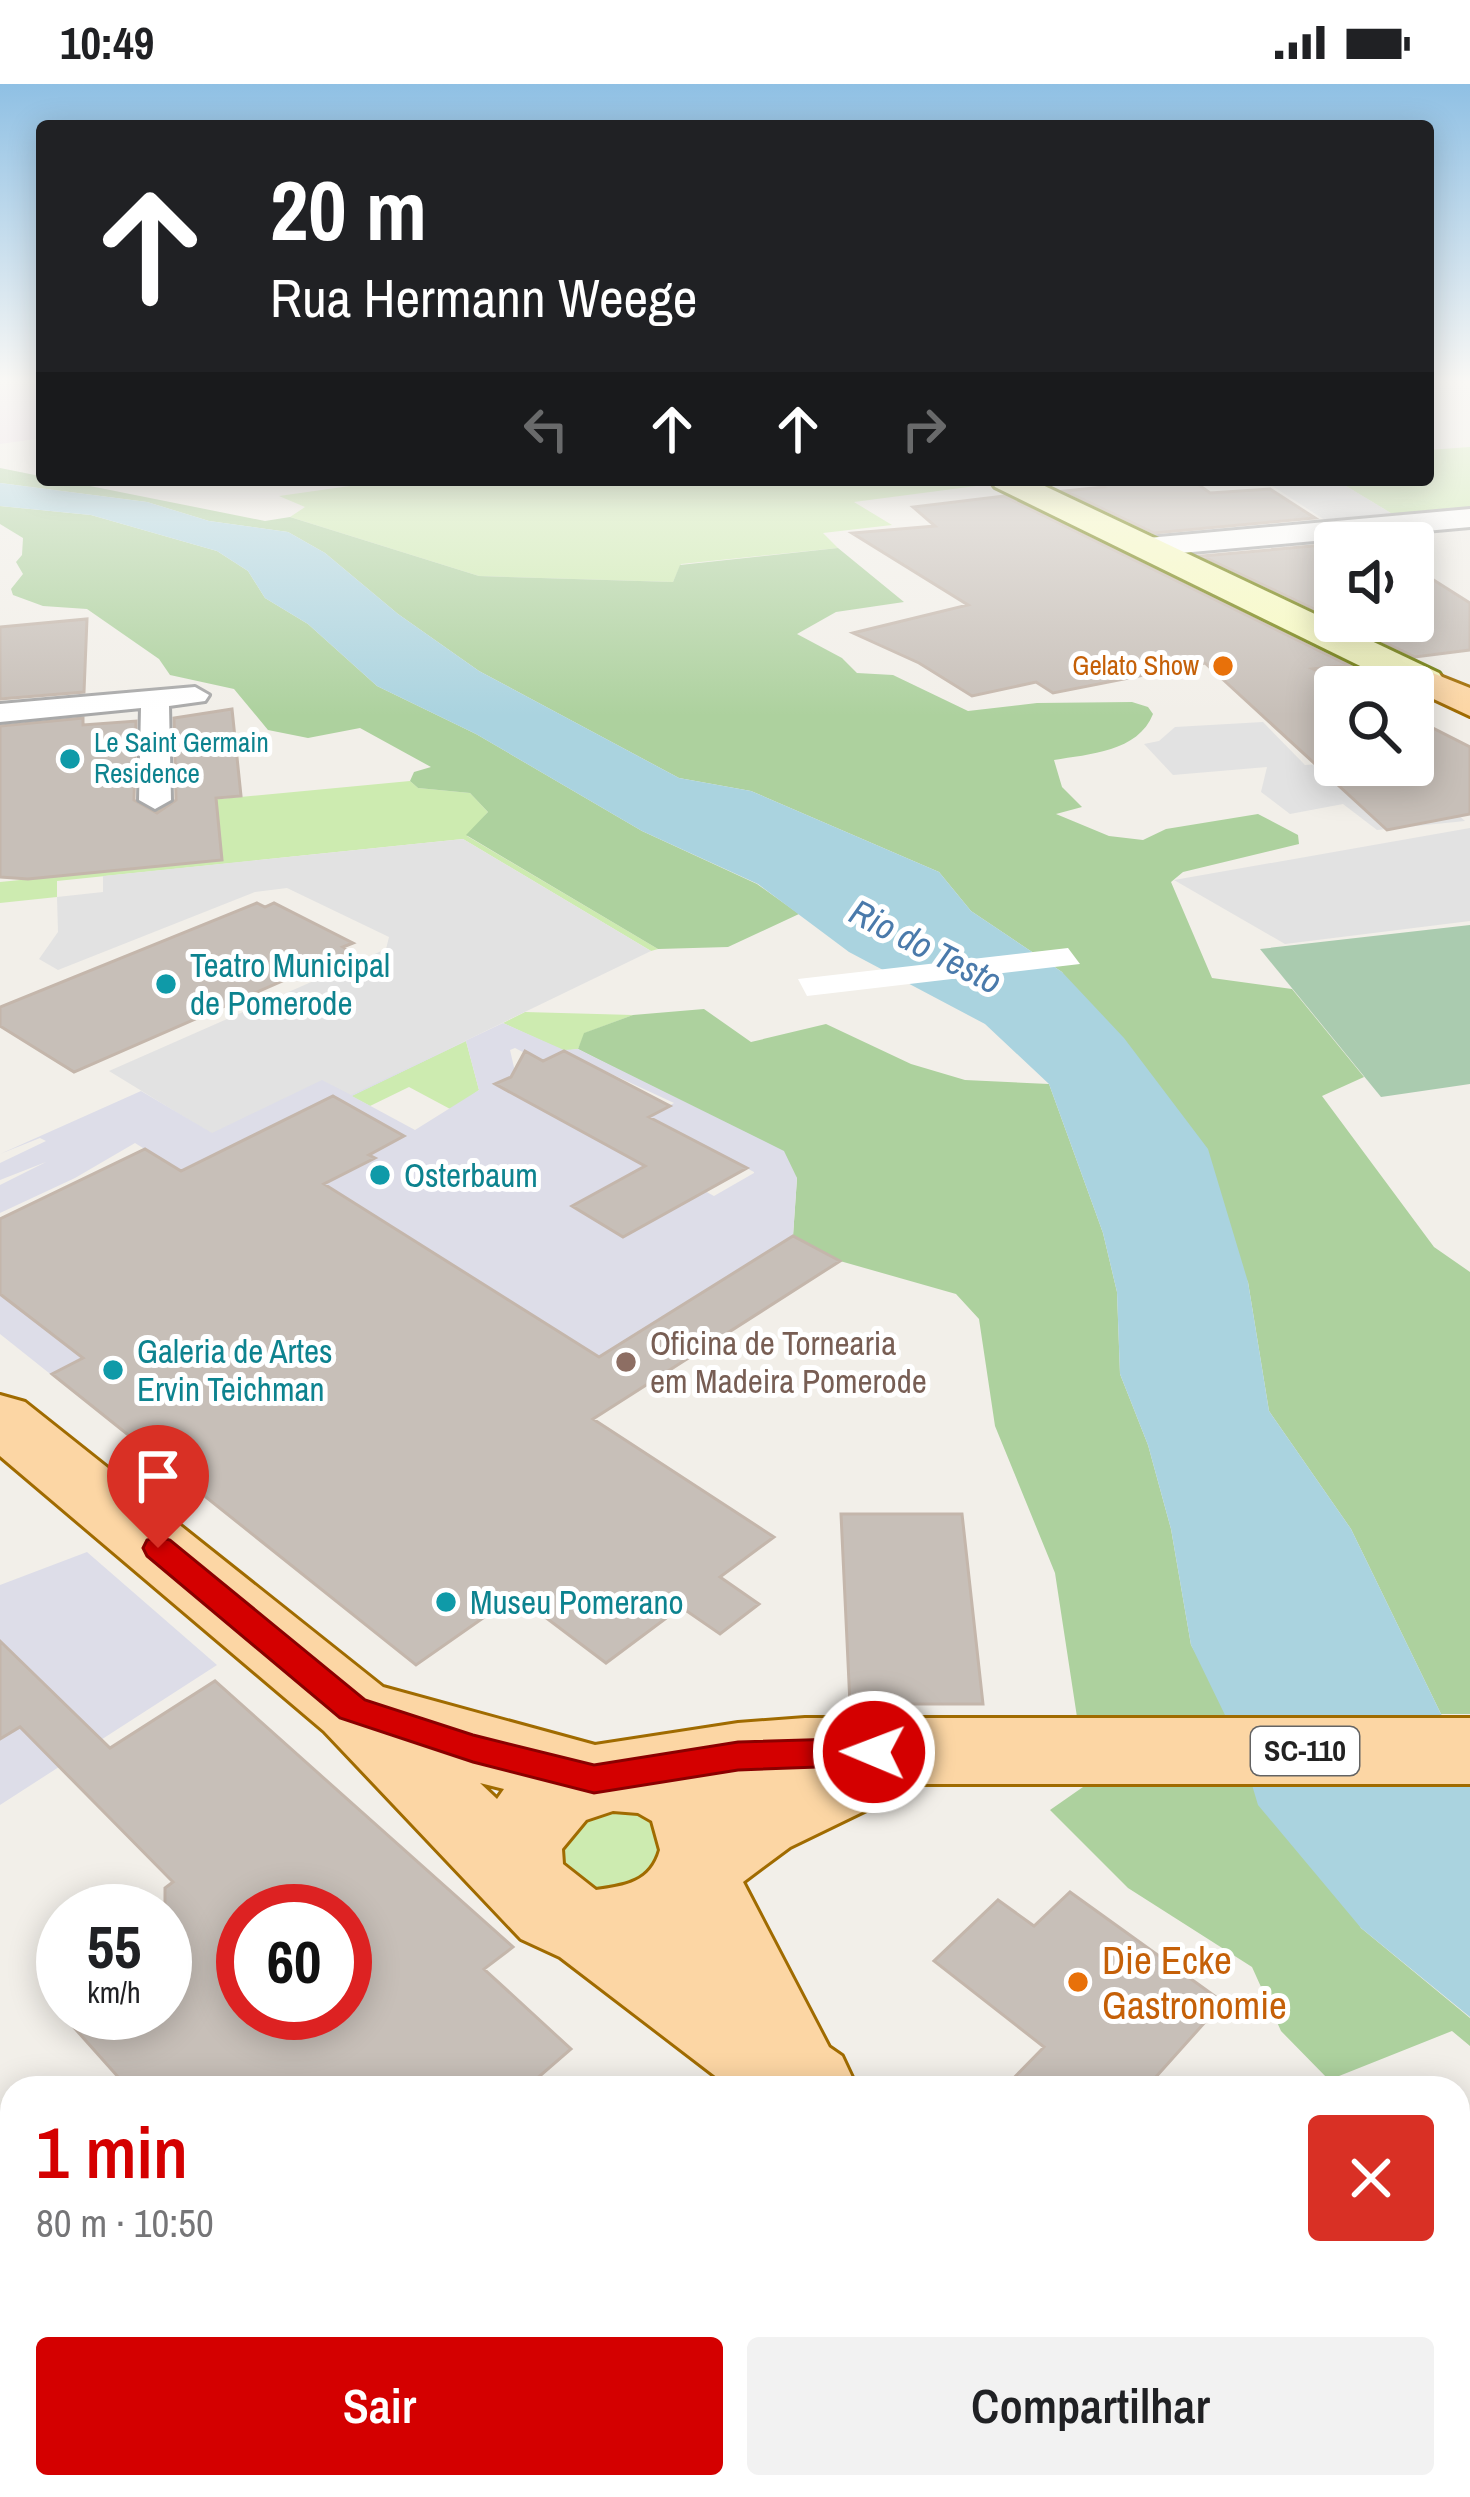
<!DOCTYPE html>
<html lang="pt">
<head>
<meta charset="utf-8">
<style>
  :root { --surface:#fff; --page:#f2f2f2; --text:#202124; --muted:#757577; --accent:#d40000 }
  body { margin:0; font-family:"Archivo Narrow",sans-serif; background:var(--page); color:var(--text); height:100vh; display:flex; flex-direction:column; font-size:45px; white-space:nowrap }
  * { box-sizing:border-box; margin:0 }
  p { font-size:39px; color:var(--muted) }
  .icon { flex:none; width:66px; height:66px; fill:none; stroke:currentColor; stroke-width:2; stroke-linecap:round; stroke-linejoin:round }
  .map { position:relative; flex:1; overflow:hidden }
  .side { position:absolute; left:0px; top:1992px; width:1470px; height:423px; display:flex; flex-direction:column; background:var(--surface); border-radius:36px 36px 0 0; box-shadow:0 6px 30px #0003 }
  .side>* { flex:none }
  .hud { position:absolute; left:36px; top:36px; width:1398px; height:366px; border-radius:12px; box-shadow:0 6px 30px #0003; background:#202124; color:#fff; overflow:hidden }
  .buttons { position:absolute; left:1314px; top:438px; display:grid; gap:24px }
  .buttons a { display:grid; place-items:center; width:120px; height:120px; border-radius:12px; background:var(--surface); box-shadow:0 6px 30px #0003; font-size:60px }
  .speed { position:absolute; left:36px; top:1800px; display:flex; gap:24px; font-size:60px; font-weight:700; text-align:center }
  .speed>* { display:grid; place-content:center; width:156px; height:156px; border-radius:50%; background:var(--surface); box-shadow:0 6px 30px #0003; line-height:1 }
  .speed small { font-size:30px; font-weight:400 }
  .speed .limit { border:18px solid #d22; background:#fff; color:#111 }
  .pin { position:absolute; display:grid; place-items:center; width:102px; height:102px; color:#fff; margin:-123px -51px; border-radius:50% 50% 50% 0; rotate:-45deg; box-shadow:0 0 12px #0007 }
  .pin .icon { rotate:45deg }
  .me { position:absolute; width:132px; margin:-66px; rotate:271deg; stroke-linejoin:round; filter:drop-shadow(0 0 9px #0008) }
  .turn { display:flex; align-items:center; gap:42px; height:252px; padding:0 36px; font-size:54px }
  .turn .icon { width:156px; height:156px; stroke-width:2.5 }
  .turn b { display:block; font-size:84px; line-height:102px }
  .lanes { display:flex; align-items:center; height:114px; padding:0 36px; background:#0003; justify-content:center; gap:60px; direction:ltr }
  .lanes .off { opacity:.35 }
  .round { display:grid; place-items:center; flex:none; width:126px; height:126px; border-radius:12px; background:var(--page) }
  .summary { display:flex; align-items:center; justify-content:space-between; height:204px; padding:0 36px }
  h1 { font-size:72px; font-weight:600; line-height:90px; color:var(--accent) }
  .action { display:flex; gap:24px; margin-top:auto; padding:24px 36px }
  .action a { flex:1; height:138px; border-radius:12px; background:var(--accent); color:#fff; font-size:48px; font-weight:600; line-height:138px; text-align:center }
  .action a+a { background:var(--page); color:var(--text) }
  .status { display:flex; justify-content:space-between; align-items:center; height:84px; padding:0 60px; background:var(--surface); direction:ltr }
  .status svg { height:33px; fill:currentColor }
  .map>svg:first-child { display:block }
  .industrial { fill:#ebdbe8 }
  .grass { fill:#cdebb0 }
  .forest { fill:#add19e }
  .cemetery { fill:#aacbaf }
  .park { fill:#c8facc }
  .parking { fill:#e2e2e2 }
  .plaza { fill:#dddde8; fill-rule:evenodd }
  .water { fill:#aad3df }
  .pier { fill:#fff }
  .building { fill:#c7bfb8; stroke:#c4b6ab; stroke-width:3; fill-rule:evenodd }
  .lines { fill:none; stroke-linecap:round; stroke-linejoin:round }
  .minor-casing { stroke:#a9a9a9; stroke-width:6 }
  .tertiary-casing { stroke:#a9a9a9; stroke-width:6 }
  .secondary-casing { stroke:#707d05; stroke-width:6 }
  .primary-casing { stroke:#a06b00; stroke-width:6 }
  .minor { fill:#fff; fill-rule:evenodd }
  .tertiary { fill:#fff; fill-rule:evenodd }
  .secondary { fill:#f7fabf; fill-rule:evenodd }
  .primary { fill:#fcd6a4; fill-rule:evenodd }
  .route { fill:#d40000; stroke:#8a0000; stroke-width:3 }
  .food-dot { fill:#e8710a; stroke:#fff; stroke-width:4.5 }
  .culture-dot { fill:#0f9aa8; stroke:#fff; stroke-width:4.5 }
  .education-dot { fill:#8d6e63; stroke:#fff; stroke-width:4.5 }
  .labels { text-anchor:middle; stroke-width:10; stroke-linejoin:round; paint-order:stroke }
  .far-food-label { font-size:27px; fill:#c56008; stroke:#fff; text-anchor:end }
  .far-culture-label { font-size:27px; fill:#0d838f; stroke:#fff; text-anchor:start }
  .shield { fill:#fff; stroke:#646464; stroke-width:3 }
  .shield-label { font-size:30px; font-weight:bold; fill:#222 }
  .culture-label { font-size:33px; fill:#0d838f; stroke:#fff; text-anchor:start }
  .education-label { font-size:33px; fill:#785e54; stroke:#fff; text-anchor:start }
  .water-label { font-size:36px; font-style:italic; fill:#4a7aab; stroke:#fff }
  .near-food-label { font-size:39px; fill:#c56008; stroke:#fff; text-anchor:start }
</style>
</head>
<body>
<div class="status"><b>10:49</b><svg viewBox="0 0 49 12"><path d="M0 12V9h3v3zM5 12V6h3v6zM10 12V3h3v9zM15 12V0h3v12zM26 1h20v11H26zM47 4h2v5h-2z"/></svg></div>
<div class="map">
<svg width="1470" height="2413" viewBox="0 0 1470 2413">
  <rect width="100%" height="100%" fill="#f2efe9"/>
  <path class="industrial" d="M0,294H42V354L0,360Z"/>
  <path class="grass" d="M1470,363V428L1399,434L1336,396H1428V366Z
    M392,396H588L597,401L634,396H960L976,402L854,418L892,441L823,449L838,464L681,480L673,498L479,492L290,433L305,423L279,412Z
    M410,697L418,704L470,709L488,728L467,752L658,865L651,867L463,755L57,797V813L0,819V798L221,776L134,736V723Z
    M525,928L633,931L585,949L578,965L564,967L503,939Z
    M466,957L479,1006L452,1026L409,1003L370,1022L351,1012Z
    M640,1719L676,1756L641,1812L565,1804L553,1752L563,1736Z"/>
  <path class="forest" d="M0,384L265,437L290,433L479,492L673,498L680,481L838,464L904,518L836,528L797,550L842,574L857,589L893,591L968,627L1037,619L1132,618L1148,623L1153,630C1138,668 1089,670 1054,676L1062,703L1082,723L1056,730L1109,752L1143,756L1166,745L1258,730L1298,751L1299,760L1183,788L1171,798L1212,894L1292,905L1364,993L1322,1012L1434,1163L1470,1188V1630H1441L1351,1445L1269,1327L1248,1198L1062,888L971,827L939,788L751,707L679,694L479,587L398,530L325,469L288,448L209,437L147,418L0,399Z
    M0,422L91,431L217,467L248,487L265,514L308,540L377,602L476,650L642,747L757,800L799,830L728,863L658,865L466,751L488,728L470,709L418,704L410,697L414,688L431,683L360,644L308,654L268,646L234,605L170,591L159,575L87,525L43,522L13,511L11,505L23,490L16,478L22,471L23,454L0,440Z
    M704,925L751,958L826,940L911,980L965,996L1049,1000L1103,1149L1117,1208L1120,1290L1148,1361L1171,1445L1191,1561L1361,1844L1470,1934V1962L1452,1947L1329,1996L1281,1947L1252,1883L1128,1804L1050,1726L1083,1703L1088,1661L1077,1633L1055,1489L995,1342L979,1235L956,1210L840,1177L793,1152L797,1094L679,1017L578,965L584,949L633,931Z
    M1470,2189V2413H1322L1313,2403H1458V2191Z"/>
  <path class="cemetery" d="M1470,841V1000L1381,1013L1260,865Z"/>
  <path class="park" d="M12,2362V2403H1063L1072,2413H0V2367Z"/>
  <path class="parking" d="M1263,396H1336L1399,434L1331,440Z
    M1263,638L1305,681L1335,679L1431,707L1465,737L1377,746L1343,720L1290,730L1261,708L1267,683L1173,691L1144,660L1159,657L1175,643Z
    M1470,744V837L1285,860L1174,796Z
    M463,755L651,867L351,1012L322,997L212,1050L109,987L386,865L389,853L287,804L255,808L58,886L39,875L58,848L57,813L103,808V792Z"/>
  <path class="plaza" d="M503,939L564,966L578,965L784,1067L797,1094L793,1152L279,1472L0,1250V1194L273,1146L135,1059L75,1094L0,1129V1101L46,1078L0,1096V1079L46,1057L40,1054L0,1070L141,1007L212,1049L322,996L351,1011ZM466,957L479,1006L415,1046L352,1012ZM515,964L542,978L564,968L674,1019L628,1044L643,1054L618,1067L521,1014L510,966ZM684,1051L754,1088V1089L714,1112L644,1074ZM627,1092L624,1153L573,1123V1121ZM367,1127L583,1263L264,1459Z
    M87,1468L217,1581L0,1721V1501Z"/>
  <path class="water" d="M0,399L147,418L209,437L288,448L325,469L398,530L479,587L679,694L751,707L939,788L971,827L1062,888L1124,954L1208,1065L1248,1198L1269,1327L1351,1445L1441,1630L1470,1671V1933L1361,1844L1258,1721L1241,1664L1191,1561L1171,1445L1148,1361L1120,1290L1117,1208L1103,1149L1049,1000L985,940L849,868L758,800L642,747L476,650L377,602L308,540L265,514L248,487L217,467L91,431L0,422Z"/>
  <path class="pier" d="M1068,864L1080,880L807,912L798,895Z"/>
  <path class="building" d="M1095,396H1192L1210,409L1270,405L1315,434L1154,449L1065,407L1104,403Z
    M1004,412L1348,581L1313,585L1350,603H1335V681H1413V634L1470,663V730L1387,746L1205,579L1053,609L1036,598L972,612L919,579L853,549L968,521L852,449L935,442L913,423Z
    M1335,460V535L1202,472Z
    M1413,483L1470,519V566L1415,573L1340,537H1413Z
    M87,535L84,608L0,615V543Z
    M232,625L241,712L216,714L222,776L28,795L0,793V642L83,634V641L136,637L134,716L157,729L176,716L174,634Z
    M257,819L265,823L274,819L353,859L343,863L351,867L74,988L0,942V923Z
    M525,967L543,977L564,967L670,1022L649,1033L747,1084L623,1153L572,1122L645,1082L495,1000L511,993Z
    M333,1012L404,1052L369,1071L375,1074L324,1100L599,1273L793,1152L840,1177L593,1335L774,1453L720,1493L759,1520L720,1550L681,1523L606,1579L516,1511L416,1581L52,1290L83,1274L0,1210V1135L145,1065L181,1087Z
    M841,1430H962L983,1620H850Z
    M0,1557L110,1664L215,1597L513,1863L484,1885L571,1965L526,2004H128L61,1929H165V1804L173,1798L20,1643L0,1655ZM243,1827H345V1929H243Z
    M1070,1808L1223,1918L1146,2004H1004L1044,1963L934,1877L998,1816L1034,1842Z"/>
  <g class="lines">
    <g class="minor-casing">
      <path id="minor" d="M195,603L209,611L205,617L169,622L171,716L155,725L139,716L141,624L0,638V620Z"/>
    </g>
    <g class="tertiary-casing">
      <path id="tertiary" d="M1470,425V443L1148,472L1133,463L1148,454Z"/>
    </g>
    <g class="secondary-casing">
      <path id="secondary" d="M990,396H1032L1439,589L1445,598L1439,607L1425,610L1403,603L995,403Z"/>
    </g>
    <g class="primary-casing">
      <path id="primary" d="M1425,586L1470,604V632L1408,603L1405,598L1411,589Z
        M0,1311L25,1318L383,1603L595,1661L738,1639L805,1634H1470V1700H920L790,1763L743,1798L829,1963L842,1972L857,2004H731L560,1873L521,1855L324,1647L0,1372ZM480,1699L504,1705L497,1715ZM613,1727L638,1729L652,1737L660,1766C651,1798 626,1802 596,1806L563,1780L562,1765L586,1736Z
        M1128,2403H1247L1251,2413H1132Z"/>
    </g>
    <use href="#minor" class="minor"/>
    <use href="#tertiary" class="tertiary"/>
    <use href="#secondary" class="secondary"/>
    <use href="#primary" class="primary"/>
  </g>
  <linearGradient id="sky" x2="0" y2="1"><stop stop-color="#8fc0e4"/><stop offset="0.47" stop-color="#f9f8f5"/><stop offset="1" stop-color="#f9f8f5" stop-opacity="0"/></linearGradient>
  <rect width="1470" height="632" fill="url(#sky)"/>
  <path class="route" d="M158,1453L170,1456L365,1616L473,1651L594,1681L738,1658L874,1654L887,1658L892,1668L887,1677L874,1681L738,1686L594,1709L473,1678L340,1634L147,1472L143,1464L147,1456Z"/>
  <g class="food-dot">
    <circle cx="1223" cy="582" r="12"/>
    <circle cx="1078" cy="1898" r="12"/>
  </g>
  <g class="culture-dot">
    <circle cx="70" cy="675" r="12"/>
    <circle cx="166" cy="900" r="12"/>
    <circle cx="380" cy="1091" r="12"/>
    <circle cx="113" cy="1286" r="12"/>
    <circle cx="446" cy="1518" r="12"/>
  </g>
  <circle class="education-dot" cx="626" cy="1278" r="12"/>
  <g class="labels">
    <g class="far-food-label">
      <text x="1199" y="591">Gelato Show</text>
    </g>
    <g class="far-culture-label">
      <text x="94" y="668">Le Saint Germain<tspan x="94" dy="31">Residence</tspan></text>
    </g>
    <rect class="shield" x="1251" y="1643" width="108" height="48" rx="9"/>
    <g class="shield-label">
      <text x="1305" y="1677">SC-110</text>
    </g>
    <g class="culture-label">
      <text x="190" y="893">Teatro Municipal<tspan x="190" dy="38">de Pomerode</tspan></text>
      <text x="404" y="1103">Osterbaum</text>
      <text x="137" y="1279">Galeria de Artes<tspan x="137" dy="38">Ervin Teichman</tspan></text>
      <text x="470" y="1530">Museu Pomerano</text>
    </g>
    <g class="education-label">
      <text x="650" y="1271">Oficina de Tornearia<tspan x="650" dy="38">em Madeira Pomerode</tspan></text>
    </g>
    <g class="water-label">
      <text transform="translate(926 862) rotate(27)" y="13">Rio do Testo</text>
    </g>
    <g class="near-food-label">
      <text x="1102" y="1890">Die Ecke<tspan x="1102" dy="45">Gastronomie</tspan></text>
    </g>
  </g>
</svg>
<div class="buttons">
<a><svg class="icon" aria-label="sound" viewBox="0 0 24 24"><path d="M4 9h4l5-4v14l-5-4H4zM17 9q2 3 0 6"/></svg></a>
<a><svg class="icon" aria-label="search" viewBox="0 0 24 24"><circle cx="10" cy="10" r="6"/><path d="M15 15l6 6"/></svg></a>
</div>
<div class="speed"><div>55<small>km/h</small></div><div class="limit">60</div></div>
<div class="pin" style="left:158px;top:1464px;background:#d93025"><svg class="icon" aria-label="arrive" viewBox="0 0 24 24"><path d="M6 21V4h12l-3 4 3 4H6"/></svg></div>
<svg class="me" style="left:874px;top:1668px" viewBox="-20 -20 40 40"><circle r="17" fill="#d40000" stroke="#fff" stroke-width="3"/><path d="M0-11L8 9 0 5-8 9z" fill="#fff"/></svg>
<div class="hud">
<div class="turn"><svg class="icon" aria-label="ahead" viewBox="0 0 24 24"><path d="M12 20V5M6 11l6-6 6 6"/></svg><div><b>20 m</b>Rua Hermann Weege</div></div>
<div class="lanes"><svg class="icon off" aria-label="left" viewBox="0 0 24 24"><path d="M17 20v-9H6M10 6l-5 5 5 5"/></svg><svg class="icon" aria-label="ahead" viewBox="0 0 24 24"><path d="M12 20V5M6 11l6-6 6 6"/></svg><svg class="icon" aria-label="ahead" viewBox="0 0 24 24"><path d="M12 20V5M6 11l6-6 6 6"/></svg><svg class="icon off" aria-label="right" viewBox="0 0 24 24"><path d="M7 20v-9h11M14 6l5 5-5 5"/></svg></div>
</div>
<section class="side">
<div class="summary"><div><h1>1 min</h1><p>80 m · 10:50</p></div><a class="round" style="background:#d93025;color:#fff"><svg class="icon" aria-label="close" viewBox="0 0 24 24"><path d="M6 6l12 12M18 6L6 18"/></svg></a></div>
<div class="action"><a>Sair</a><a>Compartilhar</a></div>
</section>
</div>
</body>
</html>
